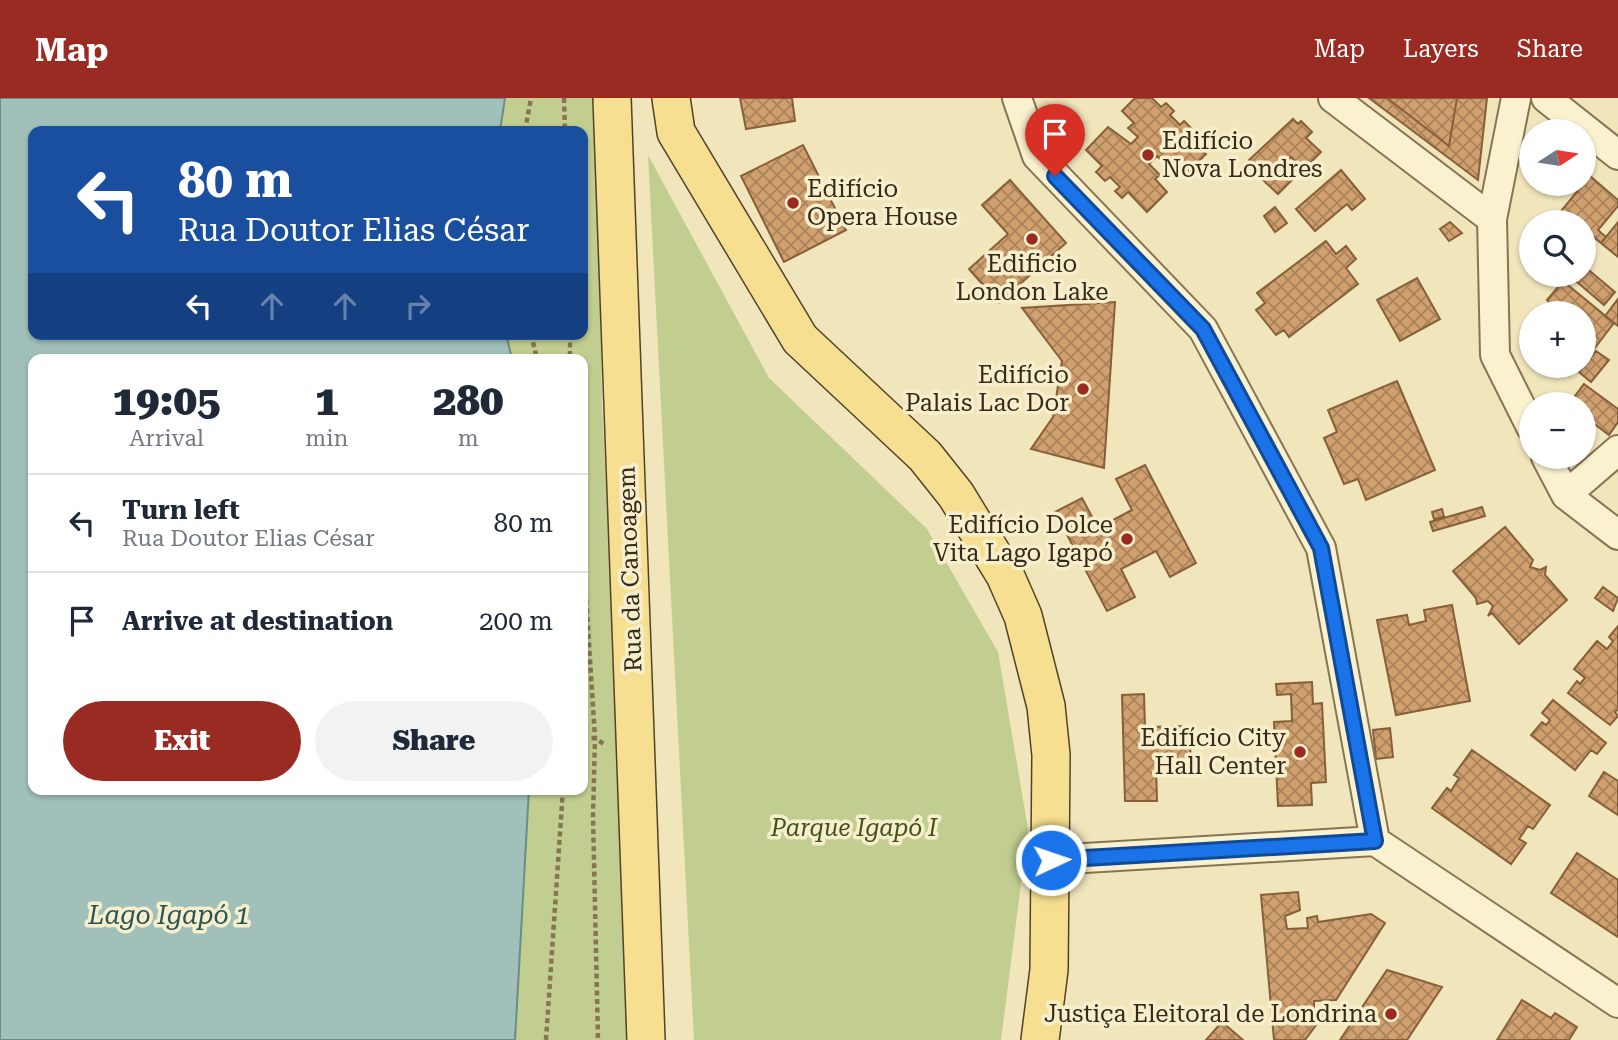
<!DOCTYPE html>
<html lang="en">
<head>
<meta charset="utf-8">
<style>
  :root { --surface:#fff; --page:#f2f2f3; --text:#1f2937; --muted:#747a83; --line:#e0e1e3; --accent:#992b22 }
  body { margin:0; font-family:"Roboto Serif",serif; background:var(--page); color:var(--text); height:100vh; display:flex; flex-direction:column; font-size:26px; white-space:nowrap }
  * { box-sizing:border-box; margin:0 }
  p { font-size:23px; color:var(--muted) }
  .icon { flex:none; width:38px; height:38px; fill:none; stroke:currentColor; stroke-width:2; stroke-linecap:round; stroke-linejoin:round }
  .map { position:relative; flex:1; overflow:hidden }
  .panel { position:absolute; left:28px; top:256px; width:560px; height:441px; display:flex; flex-direction:column; background:var(--surface); border-radius:14px; box-shadow:0 2px 5px #0004 }
  .panel>* { flex:none }
  .hud { position:absolute; left:28px; top:28px; width:560px; height:214px; border-radius:14px; box-shadow:0 2px 5px #0004; background:#1a4fa0; color:#fff; overflow:hidden }
  .needle { width:46px; rotate:78deg }
  .fabs { position:absolute; left:1519px; top:21px; display:grid; gap:14px }
  .fabs a { display:grid; place-items:center; width:77px; height:77px; border-radius:50%; background:var(--surface); box-shadow:0 2px 5px #0004; font-size:35px }
  .pin { position:absolute; display:grid; place-items:center; width:60px; height:60px; color:#fff; margin:-72px -30px; border-radius:50% 50% 50% 0; rotate:-45deg; box-shadow:0 0 7px #0007 }
  .pin .icon { rotate:45deg }
  .me { position:absolute; width:77px; margin:-38px; rotate:87deg; stroke-linejoin:round; filter:drop-shadow(0 0 5px #0008) }
  .turn { display:flex; align-items:center; gap:24px; height:147px; padding:0 35px; font-size:32px }
  .turn .icon { width:91px; height:91px; stroke-width:2.5 }
  .turn b { display:block; font-size:49px; line-height:60px }
  .lanes { display:flex; align-items:center; height:66px; padding:0 35px; background:#0003; justify-content:center; gap:35px; direction:ltr }
  .lanes .off { opacity:.35 }
  .eta { display:flex; justify-content:space-evenly; align-items:center; height:119px; text-align:center }
  .eta b { font-size:42px; font-weight:800; line-height:49px }
  .button { display:flex; gap:14px; margin-top:auto; padding:14px 35px }
  .button a { flex:1; height:80px; border-radius:42px; background:var(--accent); color:#fff; font-size:28px; font-weight:800; line-height:80px; text-align:center }
  .button a+a { background:var(--page); color:var(--text) }
  ul { padding:0; list-style:none }
  li { display:flex; align-items:center; gap:21px; height:98px; padding:0 35px; border-top:2px solid var(--line) }
  li div { flex:1 }
  li b { display:block; font-size:26px }
  li em { font-style:normal }
  header { display:flex; align-items:center; gap:42px; box-sizing:border-box; height:98px; padding:0 35px; background:var(--accent); color:#fff }
  header strong { font-size:33px }
  nav { display:flex; gap:38px; margin-inline-start:auto; font-size:24px }
  .map>svg:first-child { display:block }
  .park { fill:#c1ce8f }
  .water { fill:#a0c0b9; stroke:#678e87; stroke-width:2 }
  .building { fill:url(#building-cross-hatch); stroke:#875f39; stroke-width:2 }
  .lines { fill:none; stroke-linecap:round; stroke-linejoin:round }
  .minor-casing { stroke:#877454; stroke-width:32 }
  .major-casing { stroke:#544129; stroke-width:40 }
  .path { stroke:#877454; stroke-width:4.5; stroke-dasharray:5 3.5; stroke-linecap:butt }
  .minor { stroke:#faf1ce; stroke-width:28 }
  .major { stroke:#f6df90; stroke-width:37 }
  .route-casing { stroke:#114b97; stroke-width:18 }
  .route { stroke:#1a73e8; stroke-width:12 }
  .poi-dot { fill:#992b22; stroke:#f7eecb; stroke-width:2.5 }
  .labels { text-anchor:middle; stroke-width:7; stroke-linejoin:round; paint-order:stroke }
  .poi-label { font-size:24px; fill:#362a1a; stroke:#f7eecb; text-anchor:end }
  .street-label { font-size:24px; fill:#362a1a; stroke:#f7eecb }
  .park-label { font-size:24px; font-style:italic; fill:#425320; stroke:#f7eecb }
  .water-label { font-size:26px; font-style:italic; fill:#285556; stroke:#f7eecb }
</style>
</head>
<body>
<header>
<strong>Map</strong>
<nav><a>Map</a><a>Layers</a><a>Share</a></nav>
</header>
<div class="map">
<svg width="1618" height="942" viewBox="0 0 1618 942">
  <defs>
    <pattern id="building-cross-hatch" width="8" height="8" patternUnits="userSpaceOnUse" patternTransform="scale(1.75)"><rect width="8" height="8" fill="#d0a06f"/><path d="M0 0l8 8M0 8l8-8" fill="none" stroke="#aa835a"/></pattern>
  </defs>
  <rect width="100%" height="100%" fill="#f0e5bb"/>
  <path class="park" d="M505,0H597L602,306L634,942H515L529,691H583V261H512L506,236H583V33H500Z
    M648,57L769,280L927,431L998,554L1028,731L1001,942H694Z"/>
  <path class="water" d="M0,0H505L500,33H33V236H506L512,261H33V691H529L515,942H0Z"/>
  <path class="building" d="M740,0H792L795,23L746,31Z
    M1135,0H1152L1161,9L1166,5L1174,13L1170,17L1180,27L1184,23L1193,32L1187,37L1206,56L1185,77L1173,65L1169,69L1157,58L1149,66L1160,77L1155,81L1167,94L1147,114L1128,94L1122,100L1115,93L1120,89L1110,79L1105,83L1096,74L1102,68L1086,52L1108,29L1131,46L1138,39L1128,30L1134,25L1122,13Z
    M1369,0H1487L1478,82Z
    M1387,0H1457L1449,48Z
    M1293,21L1298,26L1301,23L1312,34L1306,40L1321,54L1304,71L1291,59L1285,65L1297,77L1278,96L1251,71L1254,67L1249,62Z
    M803,47L846,132L784,164L741,78Z
    M1341,72L1365,101L1352,112L1347,106L1315,133L1296,111Z
    M1590,78L1618,102V108L1598,132L1606,139L1601,145L1584,131V124H1575L1561,113Z
    M1010,82L1066,145L999,205L969,171L1008,136L982,107Z
    M1275,109L1287,125L1275,134L1264,118Z
    M1450,124L1462,135L1449,143L1440,131Z
    M1618,124V159L1601,145Z
    M1326,143L1336,156L1346,148L1356,161L1346,170L1358,186L1289,239L1284,232L1276,237L1256,212L1265,205L1257,195Z
    M1584,168L1615,194L1604,207L1570,178L1584,177Z
    M1417,180L1440,221L1400,243L1377,202Z
    M1563,183L1614,225L1584,264V215H1560L1547,202Z
    M1618,201V228L1605,218Z
    M1115,204L1104,370L1031,351L1053,319L1062,263L1022,210Z
    M1596,253L1609,262L1591,284L1579,274Z
    M1397,283L1435,372L1366,402L1358,381L1344,386L1324,340L1337,334L1328,312Z
    M1584,286L1618,311V324L1609,337L1584,318V306H1569Z
    M1145,367L1196,465L1170,479L1156,453L1121,471L1135,499L1107,513L1055,414L1082,400L1098,430L1132,412L1116,381Z
    M1482,409L1485,418L1433,433L1430,424Z
    M1442,411L1444,419L1434,421L1432,414Z
    M1505,429L1533,462L1530,469L1540,472L1546,469L1545,477L1567,502L1519,546L1492,515L1488,518L1493,508L1488,503L1477,506L1476,500L1453,473Z
    M1603,489L1618,500L1613,513L1595,500Z
    M1452,507L1470,603L1396,617L1377,522L1407,517L1409,527L1426,523L1424,512Z
    M1618,528V611L1615,614L1618,618L1610,627L1568,595L1577,583L1580,586L1585,580L1574,571L1597,543L1607,551L1613,543L1609,539Z
    M1312,584L1313,606L1322,605L1326,684L1311,685L1312,707L1278,708L1274,624L1292,623L1291,596L1277,597L1276,586Z
    M1144,596L1145,629L1189,628L1191,664L1156,665L1157,703H1125L1122,597Z
    M1553,602L1606,645L1597,656L1591,652L1575,672L1531,637L1542,624L1546,627L1550,622L1542,615Z
    M1390,630L1393,659L1376,661L1373,632Z
    M1472,652L1550,707L1533,731L1528,728L1519,741L1526,745L1511,766L1432,710L1447,690L1451,693L1459,680L1454,677Z
    M1604,674L1618,683V717L1589,698Z
    M1577,755L1618,782V839L1551,795Z
    M1298,794L1300,812L1285,818L1287,831L1308,830L1307,820L1317,818L1318,824L1371,816L1385,825L1336,902L1314,903V915H1325L1305,942H1274L1261,797Z
    M1387,872L1442,889L1407,942H1340Z
    M1522,902L1551,920L1555,915L1577,929L1569,942H1497Z
    M1222,924L1243,942H1206Z"/>
  <g class="lines">
    <g class="minor-casing">
      <path id="minor" d="M1017,0L1037,58L1203,231L1321,450L1375,743
        M1333,0L1492,121
        M1516,0L1492,121L1495,257L1531,329
        M1546,0L1618,57
        M1546,359L1566,397L1618,437
        M1566,397L1618,352
        M1051,762L1375,743L1618,905"/>
    </g>
    <g class="major-casing">
      <path id="major" d="M612,0L646,942
        M671,0L676,34L800,241L925,358L956,397L1005,477L1023,518L1046,608L1051,657L1049,872L1040,942"/>
    </g>
    <path class="path" d="M564,0L565,33
      M525,33L531,0
      M531,236L537,261
      M570,236V261
      M583,451L595,640L593,718L598,942
      M583,640H595L604,646
      M546,942L563,691"/>
    <use href="#minor" class="minor"/>
    <use href="#major" class="major"/>
  </g>
  <g class="lines">
    <g class="route-casing">
      <path id="route" d="M1051,762L1375,743L1321,450L1203,231L1055,78"/>
    </g>
    <use href="#route" class="route"/>
  </g>
  <g class="poi-dot">
    <circle cx="1148" cy="57" r="7"/>
    <circle cx="793" cy="105" r="7"/>
    <circle cx="1032" cy="141" r="7"/>
    <circle cx="1083" cy="291" r="7"/>
    <circle cx="1127" cy="441" r="7"/>
    <circle cx="1300" cy="654" r="7"/>
    <circle cx="1391" cy="916" r="7"/>
  </g>
  <g class="labels">
    <g class="poi-label">
      <text x="1162" y="51" text-anchor="start">Edifício<tspan x="1162" dy="28">Nova Londres</tspan></text>
      <text x="807" y="99" text-anchor="start">Edifício<tspan x="807" dy="28">Opera House</tspan></text>
      <text x="1032" y="174" text-anchor="middle">Edificio<tspan x="1032" dy="28">London Lake</tspan></text>
      <text x="1069" y="285">Edifício<tspan x="1069" dy="28">Palais Lac Dor</tspan></text>
      <text x="1113" y="435">Edifício Dolce<tspan x="1113" dy="28">Vita Lago Igapó</tspan></text>
      <text x="1286" y="648">Edifício City<tspan x="1286" dy="28">Hall Center</tspan></text>
      <text x="1377" y="924">Justiça Eleitoral de Londrina</text>
    </g>
    <g class="street-label">
      <text transform="translate(630 471) rotate(-92)" y="8">Rua da Canoagem</text>
    </g>
    <g class="park-label">
      <text x="854" y="738">Parque Igapó I</text>
    </g>
    <g class="water-label">
      <text x="169" y="826">Lago Igapó 1</text>
    </g>
  </g>
</svg>
<div class="fabs">
<a><svg class="needle" viewBox="-14 -14 28 28"><path d="M0-13l5 13h-10z" fill="#e53935"/><path d="M0 13l5-13h-10z" fill="#747a83"/></svg></a>
<a><svg class="icon" aria-label="search" viewBox="0 0 24 24"><circle cx="10" cy="10" r="6"/><path d="M15 15l6 6"/></svg></a>
<a>+</a>
<a>−</a>
</div>
<div class="pin" style="left:1055px;top:78px;background:#d93025"><svg class="icon" aria-label="arrive" viewBox="0 0 24 24"><path d="M6 21V4h12l-3 4 3 4H6"/></svg></div>
<svg class="me" style="left:1051px;top:762px" viewBox="-20 -20 40 40"><circle r="17" fill="#1a73e8" stroke="#fff" stroke-width="3"/><path d="M0-11L8 9 0 5-8 9z" fill="#fff"/></svg>
<div class="hud">
<div class="turn"><svg class="icon" aria-label="left" viewBox="0 0 24 24"><path d="M17 20v-9H6M10 6l-5 5 5 5"/></svg><div><b>80 m</b>Rua Doutor Elias César</div></div>
<div class="lanes"><svg class="icon" aria-label="left" viewBox="0 0 24 24"><path d="M17 20v-9H6M10 6l-5 5 5 5"/></svg><svg class="icon off" aria-label="ahead" viewBox="0 0 24 24"><path d="M12 20V5M6 11l6-6 6 6"/></svg><svg class="icon off" aria-label="ahead" viewBox="0 0 24 24"><path d="M12 20V5M6 11l6-6 6 6"/></svg><svg class="icon off" aria-label="right" viewBox="0 0 24 24"><path d="M7 20v-9h11M14 6l5 5-5 5"/></svg></div>
</div>
<section class="panel">
<div class="eta">
<div><b>19:05</b><p>Arrival</p></div>
<div><b>1</b><p>min</p></div>
<div><b>280</b><p>m</p></div>
</div>
<ul>
<li><svg class="icon" aria-label="left" viewBox="0 0 24 24"><path d="M17 20v-9H6M10 6l-5 5 5 5"/></svg><div><b>Turn left</b><p>Rua Doutor Elias César</p></div><em>80 m</em></li>
<li><svg class="icon" aria-label="arrive" viewBox="0 0 24 24"><path d="M6 21V4h12l-3 4 3 4H6"/></svg><div><b>Arrive at destination</b></div><em>200 m</em></li>
</ul>
<div class="button"><a>Exit</a><a>Share</a></div>
</section>
</div>
</body>
</html>
